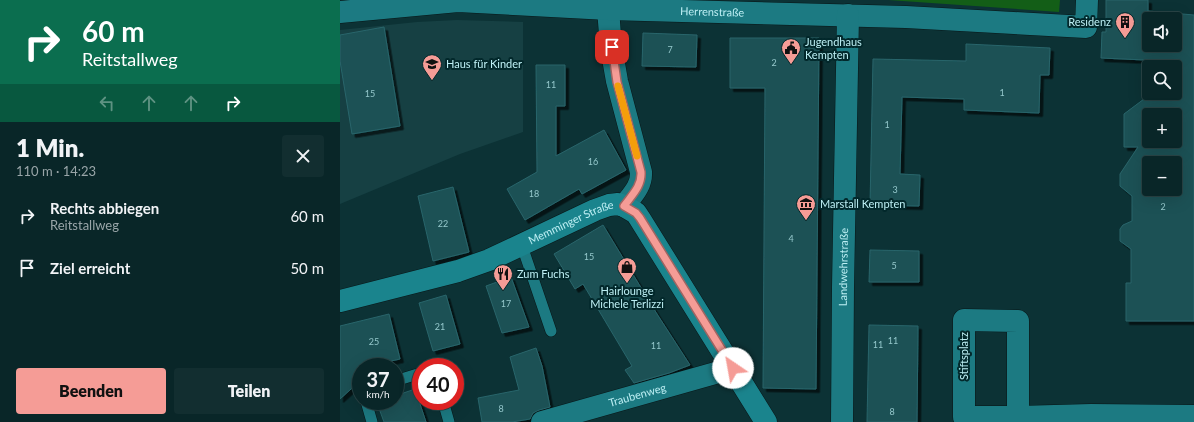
<!DOCTYPE html>
<html lang="de">
<head>
<meta charset="utf-8">
<style>
  :root { --surface:#092628; --page:#122e30; --text:#f1f3f6; --muted:#99a5a8; --line:#294345; --accent:#f59c96 }
  body { margin:0; font-family:Lato,sans-serif; background:var(--page); color:var(--text); height:100vh; display:flex; flex-direction:column; font-size:15px; white-space:nowrap }
  * { box-sizing:border-box; margin:0 }
  p { font-size:13px; color:var(--muted) }
  .icon { flex:none; width:22px; height:22px; fill:none; stroke:currentColor; stroke-width:2; stroke-linecap:round; stroke-linejoin:round }
  .map { position:relative; flex:1; overflow:hidden }
  .sheet { display:flex; flex-direction:column; background:var(--surface); width:340px }
  .sheet>* { flex:none }
  .hud { background:#0b6e4f; color:#fff; overflow:hidden }
  .buttons { position:absolute; left:802px; top:12px; display:grid; gap:8px }
  .buttons a { display:grid; place-items:center; width:40px; height:40px; border-radius:4px; background:var(--surface); box-shadow:0 4px 16px #0002,0 0 0 1px var(--line); font-size:20px }
  .speed { position:absolute; left:12px; top:358px; display:flex; gap:8px; font-size:20px; font-weight:700; text-align:center }
  .speed>* { display:grid; place-content:center; width:52px; height:52px; border-radius:50%; background:var(--surface); box-shadow:0 4px 16px #0002,0 0 0 1px var(--line); line-height:1 }
  .speed small { font-size:10px; font-weight:400 }
  .speed .limit { border:6px solid #d22; background:#fff; color:#111 }
  .pin { position:absolute; display:grid; place-items:center; width:34px; height:34px; color:#fff; margin:-17px; border-radius:8px; box-shadow:0 2px 6px #0006 }
  .me { position:absolute; width:44px; margin:-22px; rotate:327deg; stroke-linejoin:round; filter:drop-shadow(0 0 3px #0008) }
  .turn { display:flex; align-items:center; gap:14px; height:84px; padding:0 16px; font-size:18px }
  .turn .icon { width:52px; height:52px; stroke-width:2.5 }
  .turn b { display:block; font-size:28px; line-height:34px }
  .lanes { display:flex; align-items:center; height:38px; padding:0 16px; background:#0003; justify-content:center; gap:20px; direction:ltr }
  .lanes .off { opacity:.35 }
  .round { display:grid; place-items:center; flex:none; width:42px; height:42px; border-radius:4px; background:var(--page) }
  .head { display:flex; align-items:center; justify-content:space-between; height:68px; padding:0 16px }
  h1 { font-size:24px; font-weight:800; line-height:30px }
  .button { display:flex; gap:8px; margin-top:auto; padding:8px 16px }
  .button a { flex:1; height:46px; border-radius:4px; background:var(--accent); color:#111; font-size:16px; font-weight:800; line-height:46px; text-align:center }
  .button a+a { background:var(--page); color:var(--text) }
  ul { padding:0; list-style:none }
  li { display:flex; align-items:center; gap:12px; height:52px; padding:0 16px }
  li div { flex:1 }
  li b { display:block; font-size:15px }
  li em { font-style:normal }
  main { display:flex; flex:1; min-height:0 }
  .map>svg:first-child { display:block }
  .built { fill:#164043 }
  .green { fill:#135e17 }
  .building { fill:#1c5155; stroke:#29656b; fill-rule:evenodd; filter:url(#shadow) }
  .lines { fill:none; stroke-linecap:round; stroke-linejoin:round }
  .lane-casing { stroke:#081718; stroke-width:12 }
  .street-casing { stroke:#081718; stroke-width:23 }
  .secondary-casing { stroke:#081718; stroke-width:23 }
  .lane { stroke:#1c7a82; stroke-width:11 }
  .street { stroke:#1c7a82; stroke-width:22 }
  .secondary { stroke:#1a848d; stroke-width:22 }
  .route-casing { stroke:#9f6562; stroke-width:10 }
  .route { stroke:#f59c96; stroke-width:7 }
  .slow { stroke:#f59e0b; stroke-width:7 }
  .labels { text-anchor:middle; stroke-width:4; stroke-linejoin:round; paint-order:stroke }
  .number-label { font-size:9px; fill:#95c8cc }
  .street-label { font-size:11px; fill:#bdeff4; stroke:#02282b }
  .poi-label { font-size:11px; fill:#bdeff4; stroke:#02282b; text-anchor:start }
</style>
</head>
<body>
<main>
<section class="sheet">
<div class="hud">
<div class="turn"><svg class="icon" aria-label="right" viewBox="0 0 24 24"><path d="M7 20v-9h11M14 6l5 5-5 5"/></svg><div><b>60 m</b>Reitstallweg</div></div>
<div class="lanes"><svg class="icon off" aria-label="left" viewBox="0 0 24 24"><path d="M17 20v-9H6M10 6l-5 5 5 5"/></svg><svg class="icon off" aria-label="ahead" viewBox="0 0 24 24"><path d="M12 20V5M6 11l6-6 6 6"/></svg><svg class="icon off" aria-label="ahead" viewBox="0 0 24 24"><path d="M12 20V5M6 11l6-6 6 6"/></svg><svg class="icon" aria-label="right" viewBox="0 0 24 24"><path d="M7 20v-9h11M14 6l5 5-5 5"/></svg></div>
</div>
<div class="head"><div><h1>1 Min.</h1><p>110 m · 14:23</p></div><a class="round"><svg class="icon" aria-label="close" viewBox="0 0 24 24"><path d="M6 6l12 12M18 6L6 18"/></svg></a></div>
<ul>
<li><svg class="icon" aria-label="right" viewBox="0 0 24 24"><path d="M7 20v-9h11M14 6l5 5-5 5"/></svg><div><b>Rechts abbiegen</b><p>Reitstallweg</p></div><em>60 m</em></li>
<li><svg class="icon" aria-label="arrive" viewBox="0 0 24 24"><path d="M6 21V4h12l-3 4 3 4H6"/></svg><div><b>Ziel erreicht</b></div><em>50 m</em></li>
</ul>
<div class="button"><a>Beenden</a><a>Teilen</a></div>
</section>
<div class="map">
<svg width="854" height="422" viewBox="0 0 854 422">
  <defs>
    <filter id="shadow"><feDropShadow dx="3.5" dy="3.5" stdDeviation="0" flood-color="#0009"/></filter>
  </defs>
  <rect width="100%" height="100%" fill="#0c3235"/>
  <path class="built" d="M117,20L183,22V132L120,154L0,204V30L77,22Z"/>
  <path class="green" d="M548,0H720L719,12Z"/>
  <path class="building" d="M766,0H808V11L854,15V321H786V283H791V249L780,241V229L783,225L792,221V196L780,186V174L798,147H784V114L804,99L805,60L761,58L762,32H766ZM809,19H835V45H809ZM809,67H835V93H809ZM809,115H835V141H809ZM809,163H835V189H809Z
    M44,27L60,126L12,134L0,61V35Z
    M303,33L357,35L356,67L302,66Z
    M390,38H479L476,389L423,388L425,88H390Z
    M626,44L710,48L709,75H700L699,113L624,110V99L562,97L560,174L580,175L579,206L530,205L533,59L626,61Z
    M196,65H225V106H216V156L264,130L286,170L242,194L239,189L185,220L167,189L197,172Z
    M113,187L129,252L93,261L78,196Z
    M263,225L317,314L350,365L329,373L294,383L285,370L292,366L243,284L235,289L214,254Z
    M530,250L579,251V282H529Z
    M171,277L189,327L162,333L146,286Z
    M106,295L120,344L93,351L79,303Z
    M49,314L60,359L38,364L35,367H21V380L0,399V326Z
    M529,325L578,326L577,422H527Z
    M196,348L202,366L210,407L199,410L193,413L190,419L172,422H142L138,398L179,390L170,357Z
    M75,389L86,422H44L37,403L42,401H55V396Z"/>
  <g class="lines">
    <g class="lane-casing">
      <path id="lane" d="M182,246L211,331
        M55,381L81,373
        M26,401L32,422
        M103,401L109,422"/>
    </g>
    <g class="street-casing">
      <g id="street">
        <path d="M268,9L271,47L277,81L301,172C302,186 292,195 284,206"/>
        <path id="s1" d="M0,12L118,1L268,9L566,17L746,27L747,0"/>
        <path d="M678,417H624V320L678,321V417L751,415L854,416"/>
        <path id="s2" d="M202,422L393,368"/>
        <path id="s3" d="M502,422L503,287L508,15"/>
      </g>
    </g>
    <g class="secondary-casing">
      <g id="secondary">
        <path id="s4" d="M0,301L118,271L149,260L255,210L269,205L278,204L284,206L296,213L300,219L426,422"/>
      </g>
    </g>
    <use href="#lane" class="lane"/>
    <use href="#street" class="street"/>
    <use href="#secondary" class="secondary"/>
  </g>
  <g class="lines">
    <g class="route-casing">
      <path id="route" d="M272,47L277,82L301,172C302,186 292,195 284,206L296,213L300,218L393,368"/>
    </g>
    <use href="#route" class="route"/>
    <path class="slow" d="M278,86L297,156"/>
  </g>
  <defs>
    <g id="building-pin" transform="scale(1)"><path d="M0 17L-7.5 6A9.5 9.5 0 1 1 7.5 6Z" fill="#f59c96" stroke="#02282b"/><path d="M-4-6H4V6H1V3H-1V6H-4ZM-2.5-4.3h1.7v1.8h-1.7ZM.8-4.3h1.7v1.8H.8ZM-2.5-1h1.7V.8h-1.7ZM.8-1h1.7V.8H.8Z" fill="#111"/></g>
    <g id="civic-pin" transform="scale(1)"><path d="M0 17L-7.5 6A9.5 9.5 0 1 1 7.5 6Z" fill="#f59c96" stroke="#02282b"/><path d="M-.6-6.5H3V-4.5H.6V-3L4-1V1h2V6H-6V1h2V-1L-.6-3ZM-1.2 2.5V6h2.4V2.5Z" fill="#111"/></g>
    <g id="school-pin" transform="scale(1)"><path d="M0 17L-7.5 6A9.5 9.5 0 1 1 7.5 6Z" fill="#f59c96" stroke="#02282b"/><path d="M0-5L7-2L0 1L-7-2ZM-4 1L0 2.5L4 1V4Q0 6-4 4Z" fill="#111"/></g>
    <g id="museum-pin" transform="scale(1)"><path d="M0 17L-7.5 6A9.5 9.5 0 1 1 7.5 6Z" fill="#f59c96" stroke="#02282b"/><path d="M0-6L6-3V-2H-6V-3ZM-5-1h2V3h-2ZM-1-1h2V3h-2ZM3-1h2V3H3ZM-6 4H6V6H-6Z" fill="#111"/></g>
    <g id="shop-pin" transform="scale(1)"><path d="M0 17L-7.5 6A9.5 9.5 0 1 1 7.5 6Z" fill="#f59c96" stroke="#02282b"/><path d="M-5-2.5h2.3a2.7 3.5 0 0 1 5.4 0H5L5.5 6h-11ZM-1.5-2.5h3a1.5 2.3 0 0 0-3 0Z" fill="#111"/></g>
    <g id="restaurant-pin" transform="scale(1)"><path d="M0 17L-7.5 6A9.5 9.5 0 1 1 7.5 6Z" fill="#f59c96" stroke="#02282b"/><path d="M-5-6h1v4h1v-4h1v4h1v-4h1v5L-1.5 .5V6h-2V.5L-5-1ZM5-6V6H3V1.5H1.5Q1.5-4 5-6Z" fill="#111"/></g>
  </defs>
  <g fill-rule="evenodd">
    <use href="#building-pin" x="785" y="22"/>
    <use href="#civic-pin" x="451" y="48"/>
    <use href="#school-pin" x="92" y="64"/>
    <use href="#museum-pin" x="466" y="204"/>
    <use href="#shop-pin" x="287" y="267"/>
    <use href="#restaurant-pin" x="163" y="274"/>
  </g>
  <g class="labels">
    <g class="number-label">
      <text x="330" y="53">7</text>
      <text x="434" y="66">2</text>
      <text x="211" y="88">11</text>
      <text x="662" y="96">1</text>
      <text x="30" y="97">15</text>
      <text x="547" y="128">1</text>
      <text x="253" y="165">16</text>
      <text x="555" y="193">3</text>
      <text x="194" y="197">18</text>
      <text x="823" y="210">2</text>
      <text x="103" y="227">22</text>
      <text x="451" y="242">4</text>
      <text x="249" y="260">15</text>
      <text x="554" y="269">5</text>
      <text x="166" y="307">17</text>
      <text x="100" y="330">21</text>
      <text x="553" y="344">11</text>
      <text x="34" y="345">25</text>
      <text x="538" y="348">11</text>
      <text x="316" y="349">11</text>
      <text x="161" y="412">8</text>
      <text x="552" y="415">8</text>
    </g>
    <g class="street-label">
      <text dy="4" stroke="none"><textPath href="#s1" startOffset="373">Herrenstraße</textPath></text>
      <text dy="4" stroke="none"><textPath href="#s4" startOffset="245">Memminger Straße</textPath></text>
      <text dy="4" stroke="none"><textPath href="#s3" startOffset="155">Landwehrstraße</textPath></text>
      <text transform="translate(624 356) rotate(-90)" y="4">Stiftsplatz</text>
      <text dy="4" stroke="none"><textPath href="#s2" startOffset="99">Traubenweg</textPath></text>
    </g>
    <g class="poi-label">
      <text x="771" y="26" text-anchor="end">Residenz</text>
      <text x="465" y="46">Jugendhaus<tspan x="465" dy="13">Kempten</tspan></text>
      <text x="106" y="68">Haus für Kinder</text>
      <text x="480" y="208">Marstall Kempten</text>
      <text x="177" y="278">Zum Fuchs</text>
      <text x="287" y="295" text-anchor="middle">Hairlounge<tspan x="287" dy="13">Michele Terlizzi</tspan></text>
    </g>
  </g>
</svg>
<div class="buttons">
<a><svg class="icon" aria-label="sound" viewBox="0 0 24 24"><path d="M4 9h4l5-4v14l-5-4H4zM17 9q2 3 0 6"/></svg></a>
<a><svg class="icon" aria-label="search" viewBox="0 0 24 24"><circle cx="10" cy="10" r="6"/><path d="M15 15l6 6"/></svg></a>
<a>+</a>
<a>−</a>
</div>
<div class="speed"><div>37<small>km/h</small></div><div class="limit">40</div></div>
<div class="pin" style="left:272px;top:47px;background:#d93025"><svg class="icon" aria-label="arrive" viewBox="0 0 24 24"><path d="M6 21V4h12l-3 4 3 4H6"/></svg></div>
<svg class="me" style="left:393px;top:368px" viewBox="-20 -20 40 40"><circle r="19" fill="#fff"/><path d="M0-13L10 11 0 6-10 11z" fill="#f59c96"/></svg>
</div>
</main>
</body>
</html>
